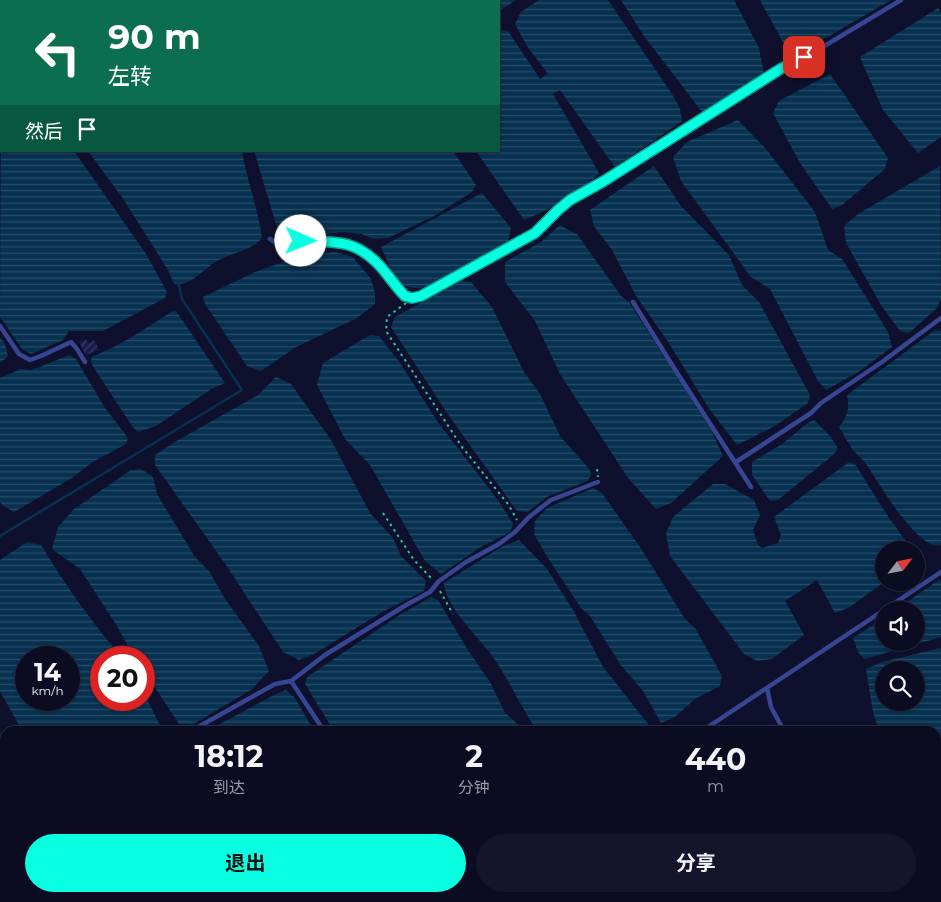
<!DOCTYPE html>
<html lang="zh">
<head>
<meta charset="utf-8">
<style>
  :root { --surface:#0b0c22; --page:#14152a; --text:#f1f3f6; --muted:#9a9ba5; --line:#2b2c40; --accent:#08ffe2 }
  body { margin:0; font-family:Montserrat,"Noto Sans SC",sans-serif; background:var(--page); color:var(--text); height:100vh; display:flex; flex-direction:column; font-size:19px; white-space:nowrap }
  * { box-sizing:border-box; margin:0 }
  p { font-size:16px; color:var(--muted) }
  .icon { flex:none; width:28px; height:28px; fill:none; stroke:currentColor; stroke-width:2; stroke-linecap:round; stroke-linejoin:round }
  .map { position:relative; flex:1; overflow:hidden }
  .details { position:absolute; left:0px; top:726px; width:941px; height:176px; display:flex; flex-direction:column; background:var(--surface); border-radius:15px 15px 0 0; box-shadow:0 1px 4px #0004,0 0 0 1px var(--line) }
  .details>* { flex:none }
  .banner { position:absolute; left:0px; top:0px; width:500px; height:152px; box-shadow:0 1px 4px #0004,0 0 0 1px var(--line); background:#0b6e4f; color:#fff; overflow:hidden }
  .needle { width:32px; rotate:58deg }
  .tools { position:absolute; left:875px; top:541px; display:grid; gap:10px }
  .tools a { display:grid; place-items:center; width:50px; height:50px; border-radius:50%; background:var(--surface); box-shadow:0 1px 4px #0004,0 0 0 1px var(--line); font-size:25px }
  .speed { position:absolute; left:15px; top:646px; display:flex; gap:10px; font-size:25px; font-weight:700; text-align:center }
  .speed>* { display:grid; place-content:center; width:65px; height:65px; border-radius:50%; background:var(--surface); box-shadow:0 1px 4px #0004,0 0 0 1px var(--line); line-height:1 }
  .speed small { font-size:12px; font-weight:400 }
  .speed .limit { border:8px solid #d22; background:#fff; color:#111 }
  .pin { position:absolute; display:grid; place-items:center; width:42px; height:42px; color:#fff; margin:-21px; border-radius:10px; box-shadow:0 2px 8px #0006 }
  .me { position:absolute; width:55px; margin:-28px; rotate:91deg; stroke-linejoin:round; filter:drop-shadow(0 0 4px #0008) }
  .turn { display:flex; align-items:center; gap:18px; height:105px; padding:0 25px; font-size:22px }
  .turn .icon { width:65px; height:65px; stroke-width:2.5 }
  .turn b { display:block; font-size:35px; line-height:42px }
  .then { display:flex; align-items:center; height:48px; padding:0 25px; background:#0003; gap:10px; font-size:19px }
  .eta { display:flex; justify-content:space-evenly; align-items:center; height:85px; text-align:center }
  .eta b { font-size:30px; font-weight:700; line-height:35px }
  .primary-button { display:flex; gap:10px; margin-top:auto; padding:10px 25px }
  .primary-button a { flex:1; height:58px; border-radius:30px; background:var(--accent); color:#111; font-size:20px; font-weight:700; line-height:58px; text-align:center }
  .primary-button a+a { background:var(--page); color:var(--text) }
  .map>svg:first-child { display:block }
  .water { fill:url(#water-rules); fill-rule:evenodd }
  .shadow { fill:#0007 }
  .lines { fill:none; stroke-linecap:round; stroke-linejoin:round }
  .stream { stroke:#063150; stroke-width:2.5 }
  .building { fill:url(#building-hatch) }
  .path { stroke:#25ca9c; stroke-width:2; stroke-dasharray:2.5 4; stroke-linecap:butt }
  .service { stroke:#364691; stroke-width:4.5 }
  .route-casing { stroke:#05a693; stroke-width:12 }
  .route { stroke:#08ffe2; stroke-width:9 }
</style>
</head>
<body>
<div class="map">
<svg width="941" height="902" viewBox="0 0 941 902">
  <defs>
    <pattern id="water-rules" width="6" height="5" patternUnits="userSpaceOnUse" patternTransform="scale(1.25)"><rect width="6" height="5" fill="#063150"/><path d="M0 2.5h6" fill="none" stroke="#2a4e6a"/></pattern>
    <pattern id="building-hatch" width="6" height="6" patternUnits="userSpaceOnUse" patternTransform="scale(1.25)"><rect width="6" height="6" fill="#191a50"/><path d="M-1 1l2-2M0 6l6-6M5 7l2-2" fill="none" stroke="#3a3b6a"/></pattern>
  </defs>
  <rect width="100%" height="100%" fill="#0f102e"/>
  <path class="water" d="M0,0H74L1,1L0,50Z
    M184,0H358L359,1H184Z
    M386,0H516L499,11V1Z
    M539,0H608L672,94L680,109L682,121L615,167L560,90L553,94L599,173C580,195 550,209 524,220L476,151H499V30L508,31L540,79L548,74L527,46L515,24L521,12Z
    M621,0H734L759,48L764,75L702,112L644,36Z
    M760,0H891L819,42L790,55Z
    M938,8L941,12V137L918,153L883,110L860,57Z
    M830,74L888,158L885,169L842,205L832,209L800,163L773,113L779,101Z
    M1,83V151H74L146,254L167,292L165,298L103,331H69L63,340L31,354L22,349L0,317Z
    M738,120L766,149L815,212L828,250L842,259L888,332L892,347L860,371L826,390L818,381L770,289L751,277L681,181L673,157L687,142Z
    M88,151H242C247,181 258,208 262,238C251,251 231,253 217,261C204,268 191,287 174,284L168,270L122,197Z
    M254,151H453L476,185L472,192L434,216L388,238L373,239L362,234L343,232L301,237H285L279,234Z
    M654,166L681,206L729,255L742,285L759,302L810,395L808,403L775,426L737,445L708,407L669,343L636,296L612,250L594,226L590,210Z
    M940,166L941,299L937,308L909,333L900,331L881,305L846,243L844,226L858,214Z
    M482,193L511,228L508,241L500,247L425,287C397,294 391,268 381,247Z
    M559,226H561L577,234L621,296L629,302L711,430L723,456L671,503L656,509L628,478L560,374L535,321L505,282V262L541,242Z
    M336,252L353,257L371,279L375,293V304L357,318L296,347L261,371L247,366L205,304L203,297L255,272L303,255Z
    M461,281L471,282L492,307L524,372L540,394L560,436L590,470L591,476L587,481L547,497L527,512L517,511L447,413L391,327L395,317Z
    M176,311L225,383L213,388L156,426L138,432L132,426L92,365L91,357C120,346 145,329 171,312Z
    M935,330L941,331V545C919,553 878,481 866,464C863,459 857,455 853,450C848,443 844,435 839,427C847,417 850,408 847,395Z
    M370,335L379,336L400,363L439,424L498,500L513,524L510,532L479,548L441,574L425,561L370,465L345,439L317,385L323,363Z
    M0,337L5,344L8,356L0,363Z
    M69,355L76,359L105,408L128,438L126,444L91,463L72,478L14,512L2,505L0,502V378L21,369L32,370Z
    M276,377L291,384L331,440L370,513L393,538L401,556L426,581L424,591L384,611L314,654L299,660L283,652L226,565L155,465V455L173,443L258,395Z
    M814,420L831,437L838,449L833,455L778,500L770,501L752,475V462L782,444L809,422Z
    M849,462L855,464L885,512L905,540L907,550H884V582L850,607L835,613L817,580L785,601L804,635L772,659L757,661L744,654L670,556L666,533L673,517L713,484H725L754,500L760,515L753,530L758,545L762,548L778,543L781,535L774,517Z
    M141,469L153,477L157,494L195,557L209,571L225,599L259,646L269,671L251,690L192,725L179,724L144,671V658L134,657L117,626L80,569L52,549L58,527L74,509L131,470Z
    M593,488L602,493L640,547L685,619L695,628L722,676L720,686L695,699L675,717L661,723L643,691L620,664L590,616L581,608L548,558L534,534L535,521L547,508Z
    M519,540L547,569L573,610L603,667L649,725L650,731H538L532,723C518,701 506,674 490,653C477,636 444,604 444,583L503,546Z
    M27,542L41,545C65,585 92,622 121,657L101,658V700H144V694L161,727V731H22L0,691V560ZM26,658H69V700H26Z
    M939,580L941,582V637L864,659L858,652L853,638L884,618V642H916V610H895Z
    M431,597L438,600L466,647L490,682L505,713L520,726L523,731H334L305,684L307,677L398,616Z
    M941,648V747L936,748V731H879L873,712L866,669L882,662ZM884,670H916V702H884Z
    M286,690L295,698L314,731H207L272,696Z
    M0,733L5,746V835L0,839Z
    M936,765L941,767V902H901L899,898H936Z
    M5,853V898H98L100,902H0V856Z
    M119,898H266L269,902H123Z
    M310,898H406L399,902H312Z"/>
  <path class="shadow" d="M80,343L87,345L97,349L83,357L78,345Z"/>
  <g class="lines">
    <path class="stream" d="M0,536L242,390L182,299L178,282"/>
  </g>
  <path class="building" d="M86,339L88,343L94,340L99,350L85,355L79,342Z"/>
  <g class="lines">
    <path class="path" d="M406,303L387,317L386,331L462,447L508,504L517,520
      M597,469L598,477
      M383,513L414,560L432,579
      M440,591L453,614"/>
    <path class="service" d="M136,1L138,0
      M0,75L1,74
      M270,239C279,247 291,241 303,241C321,241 344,240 360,249C379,260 390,281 405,296L412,297L421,296L492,258L516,242L535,233L558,210L569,200L603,181L782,68L816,51L901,0
      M633,302L674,368L751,487
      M0,326L19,354L30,360L41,356L71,342L77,349L85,362
      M736,462L811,413L821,403L882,362L941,318
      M291,681L324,731
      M767,688L771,707L784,731
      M191,731L275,684L291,681L325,655L406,605L430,592L439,581L466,562L499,544L515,532L529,517L551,500L598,482
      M702,731L941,572
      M0,846L5,843
      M877,902L881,898"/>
  </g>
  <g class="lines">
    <g class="route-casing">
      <path id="route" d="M301,241C335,242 355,239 380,266C389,276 396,287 405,296L412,298L421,296L535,233L558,210L570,200L604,181L782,68L804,57"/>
    </g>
    <use href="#route" class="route"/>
  </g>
</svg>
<div class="tools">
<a><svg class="needle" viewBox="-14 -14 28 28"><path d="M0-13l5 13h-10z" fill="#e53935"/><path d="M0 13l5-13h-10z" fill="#9a9ba5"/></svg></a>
<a><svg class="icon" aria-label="sound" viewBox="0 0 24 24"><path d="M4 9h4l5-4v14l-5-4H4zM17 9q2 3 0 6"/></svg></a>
<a><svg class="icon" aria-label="search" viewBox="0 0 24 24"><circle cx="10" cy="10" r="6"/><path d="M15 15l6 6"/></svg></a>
</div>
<div class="speed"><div>14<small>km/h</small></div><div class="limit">20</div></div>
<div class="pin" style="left:804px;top:57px;background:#d93025"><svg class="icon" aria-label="arrive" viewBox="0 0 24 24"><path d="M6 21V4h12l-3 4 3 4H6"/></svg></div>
<svg class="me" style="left:301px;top:241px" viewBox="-20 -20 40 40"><circle r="19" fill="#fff"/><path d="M0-13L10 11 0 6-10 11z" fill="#08ffe2"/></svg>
<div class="banner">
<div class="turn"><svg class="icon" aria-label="left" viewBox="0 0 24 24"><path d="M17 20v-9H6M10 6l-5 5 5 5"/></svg><div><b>90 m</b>左转</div></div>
<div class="then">然后<svg class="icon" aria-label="arrive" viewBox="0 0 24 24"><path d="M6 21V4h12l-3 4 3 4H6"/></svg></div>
</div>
<section class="details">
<div class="eta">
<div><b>18:12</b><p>到达</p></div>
<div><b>2</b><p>分钟</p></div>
<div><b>440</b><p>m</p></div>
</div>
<div class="primary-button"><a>退出</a><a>分享</a></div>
</section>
</div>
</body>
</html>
